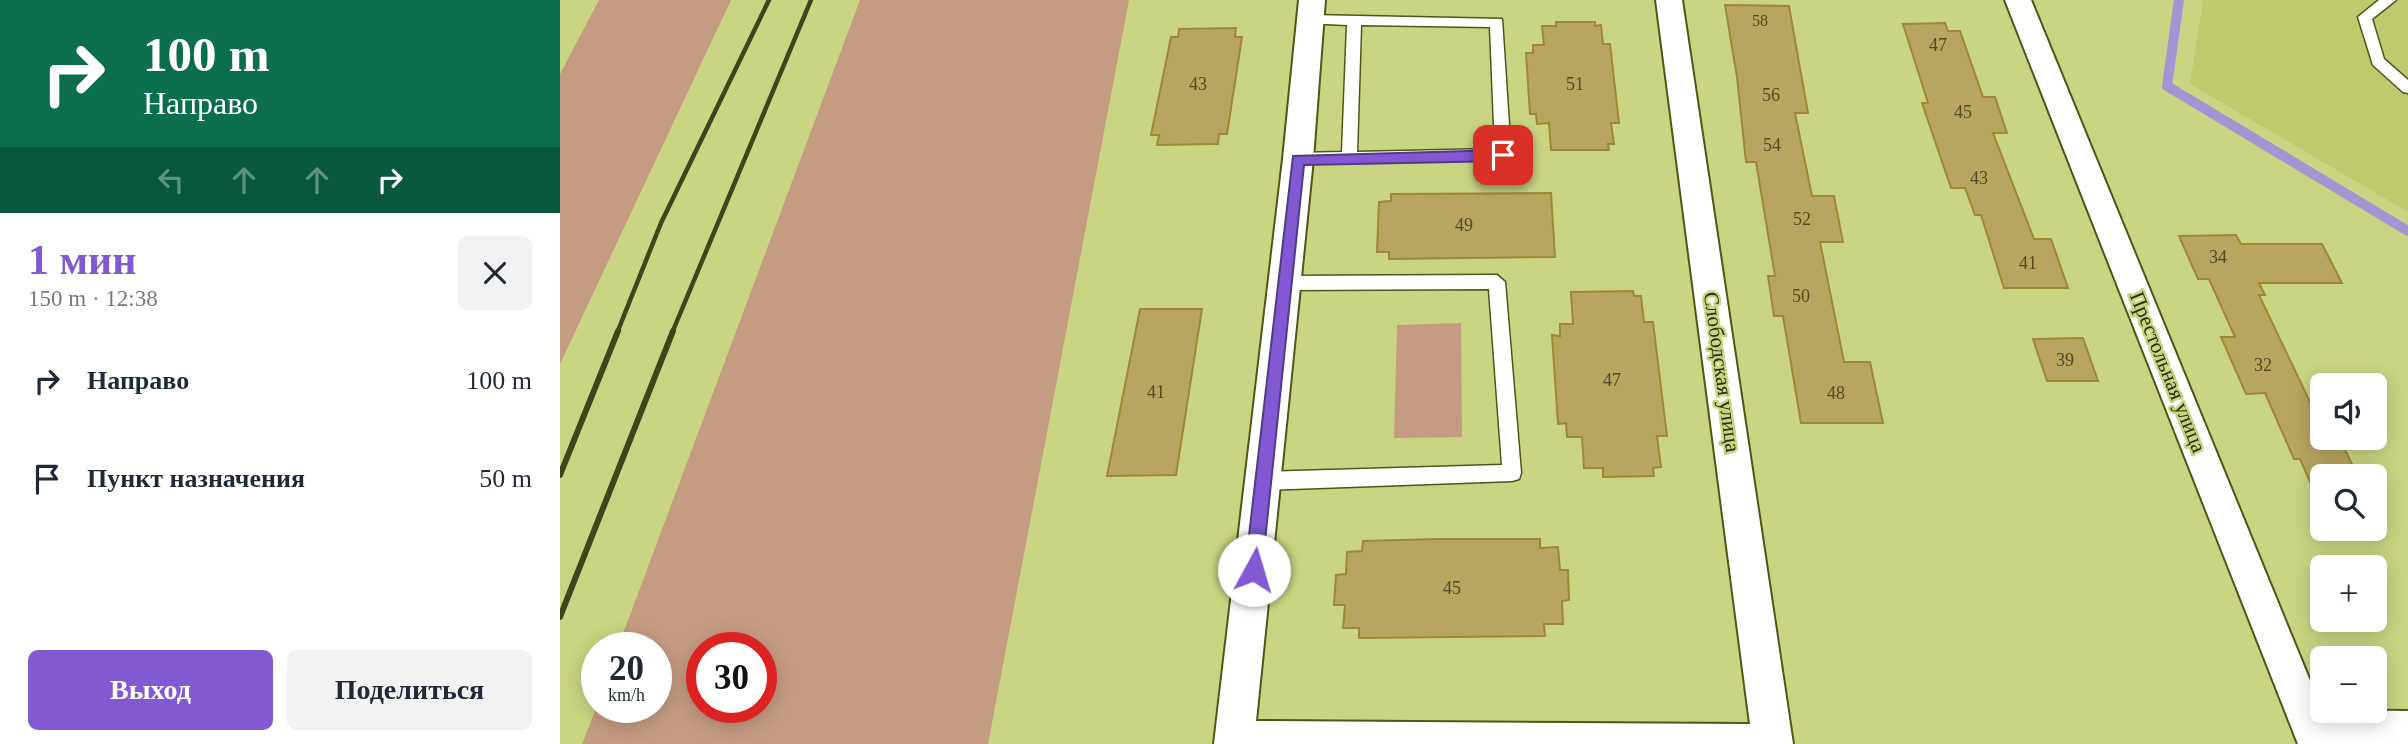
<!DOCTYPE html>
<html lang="ru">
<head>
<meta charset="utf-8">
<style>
  :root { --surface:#fff; --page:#f2f2f3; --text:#1f2937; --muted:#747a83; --accent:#8059d3 }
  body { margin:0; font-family:"Times New Roman",serif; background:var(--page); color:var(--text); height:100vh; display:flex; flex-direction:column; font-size:26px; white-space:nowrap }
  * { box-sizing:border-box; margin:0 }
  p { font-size:23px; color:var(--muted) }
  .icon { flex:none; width:38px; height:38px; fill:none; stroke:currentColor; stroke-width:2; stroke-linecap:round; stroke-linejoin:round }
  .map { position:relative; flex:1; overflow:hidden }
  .details { display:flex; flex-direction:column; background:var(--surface); width:560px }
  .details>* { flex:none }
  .top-card { background:#0b6e4f; color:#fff; overflow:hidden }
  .tools { position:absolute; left:1750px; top:373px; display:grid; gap:14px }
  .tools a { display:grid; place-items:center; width:77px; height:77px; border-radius:10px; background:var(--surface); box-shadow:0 4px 18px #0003; font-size:35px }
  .speed { position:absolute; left:21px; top:632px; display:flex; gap:14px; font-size:35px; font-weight:700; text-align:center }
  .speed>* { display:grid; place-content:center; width:91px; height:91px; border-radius:50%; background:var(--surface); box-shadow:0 4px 18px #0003; line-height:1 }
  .speed small { font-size:18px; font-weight:400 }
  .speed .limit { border:10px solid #d22; background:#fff; color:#111 }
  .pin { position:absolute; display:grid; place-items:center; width:60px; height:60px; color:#fff; margin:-30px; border-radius:14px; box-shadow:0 4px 10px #0006 }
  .me { position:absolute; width:77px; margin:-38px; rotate:6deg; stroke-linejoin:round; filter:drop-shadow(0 0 5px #0008) }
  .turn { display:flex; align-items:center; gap:24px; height:147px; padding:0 28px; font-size:32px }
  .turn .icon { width:91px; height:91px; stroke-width:2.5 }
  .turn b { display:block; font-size:49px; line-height:60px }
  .lanes { display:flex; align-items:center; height:66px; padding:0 28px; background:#0003; justify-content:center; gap:35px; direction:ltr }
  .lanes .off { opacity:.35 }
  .round { display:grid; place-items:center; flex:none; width:74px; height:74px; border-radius:10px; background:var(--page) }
  .headline { display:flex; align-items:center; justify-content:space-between; height:119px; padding:0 28px }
  h1 { font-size:42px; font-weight:600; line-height:52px; color:var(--accent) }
  .cta { display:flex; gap:14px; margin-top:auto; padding:14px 28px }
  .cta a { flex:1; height:80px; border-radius:10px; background:var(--accent); color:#fff; font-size:28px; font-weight:600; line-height:80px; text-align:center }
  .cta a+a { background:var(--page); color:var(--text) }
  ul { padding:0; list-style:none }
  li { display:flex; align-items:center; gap:21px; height:98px; padding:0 28px }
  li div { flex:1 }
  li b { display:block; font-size:26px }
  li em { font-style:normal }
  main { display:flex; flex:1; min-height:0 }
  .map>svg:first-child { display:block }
  .built { fill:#bfca6f }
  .green { fill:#c59c82; fill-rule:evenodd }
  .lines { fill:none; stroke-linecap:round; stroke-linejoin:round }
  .stream { stroke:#a394d3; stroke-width:10 }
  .building { fill:#b8a560; stroke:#9e8834; stroke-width:2 }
  .lane-casing { stroke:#505617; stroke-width:3 }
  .street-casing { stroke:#505617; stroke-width:4 }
  .lane { fill:#fff; fill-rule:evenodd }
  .street { fill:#fff; fill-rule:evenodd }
  .rail-far1 { stroke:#3f441b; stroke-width:4.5 }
  .rail { stroke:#3f441b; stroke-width:6 }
  .route { fill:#8059d3; stroke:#533a89; stroke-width:2 }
  .labels { text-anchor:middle; stroke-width:5; stroke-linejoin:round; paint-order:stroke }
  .far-number-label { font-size:16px; fill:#4e4c20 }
  .number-label { font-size:18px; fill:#4e4c20 }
  .street-label { font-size:21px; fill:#2a2e0b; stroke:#cad583 }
</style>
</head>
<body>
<main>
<section class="details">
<div class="top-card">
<div class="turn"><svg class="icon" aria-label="right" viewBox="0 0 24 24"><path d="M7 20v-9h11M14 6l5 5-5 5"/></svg><div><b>100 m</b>Направо</div></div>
<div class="lanes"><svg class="icon off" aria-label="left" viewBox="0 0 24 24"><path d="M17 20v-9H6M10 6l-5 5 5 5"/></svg><svg class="icon off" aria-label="ahead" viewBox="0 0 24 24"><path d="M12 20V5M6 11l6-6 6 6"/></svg><svg class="icon off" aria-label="ahead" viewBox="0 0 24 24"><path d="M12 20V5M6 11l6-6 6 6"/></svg><svg class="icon" aria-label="right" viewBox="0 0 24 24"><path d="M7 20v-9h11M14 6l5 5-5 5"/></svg></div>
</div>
<div class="headline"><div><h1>1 мин</h1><p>150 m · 12:38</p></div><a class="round"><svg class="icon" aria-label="close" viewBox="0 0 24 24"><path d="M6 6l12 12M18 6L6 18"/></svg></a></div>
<ul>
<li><svg class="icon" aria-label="right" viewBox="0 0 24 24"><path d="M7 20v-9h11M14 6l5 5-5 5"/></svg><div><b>Направо</b></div><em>100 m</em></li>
<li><svg class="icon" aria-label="arrive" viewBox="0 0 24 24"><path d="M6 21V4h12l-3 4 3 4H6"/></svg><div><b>Пункт назначения</b></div><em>50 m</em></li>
</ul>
<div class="cta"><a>Выход</a><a>Поделиться</a></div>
</section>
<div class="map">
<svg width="1848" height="744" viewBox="0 0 1848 744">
  <rect width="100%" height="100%" fill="#cad583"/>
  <path class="built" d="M1643,0H1848V212L1630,84Z"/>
  <path class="green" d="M39,0H171L0,364V74Z
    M300,0H569L428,744H22L37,706L96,707V648L58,647ZM142,648H201V707H142Z
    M901,323L902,437L834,438L837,325Z"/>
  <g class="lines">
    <path class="stream" d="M1619,0L1607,86L1848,231"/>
  </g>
  <path class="building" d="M1165,5L1229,6L1248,113H1235L1252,196H1274L1283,242H1260L1284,362H1310L1323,423H1241L1223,316H1214L1208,276H1215L1196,162H1186L1177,77Z
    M996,22H1035V26L1041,25L1043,44H1050L1059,123H1051L1054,144H1048L1049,150H991L989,123L977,124L976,114H970L966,53H973V45H984L982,26H996Z
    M1385,23L1388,31H1400L1423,97H1435L1447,133H1433L1474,239H1491L1508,288H1444L1421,215H1415L1405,188H1391L1362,103H1368L1343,24Z
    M676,28L675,37H682L667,134H659L658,144L597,145L599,135H591L611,37H618L619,29Z
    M991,193L995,257L829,259V252H817L819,202L831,201V194Z
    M1676,235L1681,244H1762L1782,283H1699L1705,295H1699L1762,427V438H1779L1798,476H1762V509L1740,459H1734L1705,393L1686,394L1661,337H1675L1649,279H1638L1619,236Z
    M1073,291L1074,296H1081L1084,322H1093L1107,436H1097L1101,467L1093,468L1094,476L1043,477V468H1024L1022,437H1007L1006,423L998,424L992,335L1000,336V324H1013L1011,292Z
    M580,309H642L616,475L547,476Z
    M1523,338L1538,381H1487L1473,339Z
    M878,539H980V548L998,547L1000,570H1008L1009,600L1002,601L1003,624H984L985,636L799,638V628H783L785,605H774L776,575L786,574L787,552L802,551L803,541Z"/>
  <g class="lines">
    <g class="lane-casing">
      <path id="lane" d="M1819,0H1836L1812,19L1824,59L1848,80V93L1843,92L1813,65L1798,17Z
        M750,15L942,19L951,155L948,159L733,163L730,159L733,155L738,153L782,152L787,25L745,23L743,20ZM801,25L930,27L935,149L797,152Z
        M937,275L945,282L961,473L959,479L952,481L703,490L696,487L694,481L696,475L703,472L942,465L929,289L724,290L716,283L724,276Z"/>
    </g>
    <g class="street-casing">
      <path id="street" d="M739,0H765L753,159L696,721L1190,724L1096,0H1122L1233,744H654L723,159Z
        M1445,0H1471L1762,710L1848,711V744H1738Z"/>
    </g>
    <use href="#lane" class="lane"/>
    <use href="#street" class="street"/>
    <path class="rail-far1" d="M57,333L101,223L209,0
      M112,333L251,0"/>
    <path class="rail" d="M0,475L58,331
      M0,617L113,331"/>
  </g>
  <path class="route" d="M943,150L950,155L943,161L744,165L702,570L700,576L694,578L687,576L685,570L733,156Z"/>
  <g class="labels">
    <g class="far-number-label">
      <text x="1200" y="26">58</text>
    </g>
    <g class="number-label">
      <text x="1378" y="51">47</text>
      <text x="638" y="90">43</text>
      <text x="1015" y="90">51</text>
      <text x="1211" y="101">56</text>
      <text x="1403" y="118">45</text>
      <text x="1212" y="151">54</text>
      <text x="1419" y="184">43</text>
      <text x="1242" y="225">52</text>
      <text x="904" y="231">49</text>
      <text x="1658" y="263">34</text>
      <text x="1468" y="269">41</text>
      <text x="1241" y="302">50</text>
      <text x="1505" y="366">39</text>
      <text x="1703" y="371">32</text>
      <text x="1052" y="386">47</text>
      <text x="596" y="398">41</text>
      <text x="1276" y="399">48</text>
      <text x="892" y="594">45</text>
    </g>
    <g class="street-label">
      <text transform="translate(1162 372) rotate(82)" y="7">Слободская улица</text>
      <text transform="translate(1608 372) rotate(68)" y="7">Престольная улица</text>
    </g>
  </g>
</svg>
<div class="tools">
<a><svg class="icon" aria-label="sound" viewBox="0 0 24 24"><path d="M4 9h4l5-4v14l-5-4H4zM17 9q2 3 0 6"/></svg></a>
<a><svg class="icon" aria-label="search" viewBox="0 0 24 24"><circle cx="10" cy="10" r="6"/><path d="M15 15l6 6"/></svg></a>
<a>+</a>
<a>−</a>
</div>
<div class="speed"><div>20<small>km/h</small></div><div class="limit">30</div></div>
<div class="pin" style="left:943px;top:155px;background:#d93025"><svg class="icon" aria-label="arrive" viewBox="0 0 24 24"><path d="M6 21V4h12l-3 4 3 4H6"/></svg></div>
<svg class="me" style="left:694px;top:570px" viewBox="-20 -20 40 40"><circle r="19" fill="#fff"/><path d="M0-13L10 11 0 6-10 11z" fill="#8059d3"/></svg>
</div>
</main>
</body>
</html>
